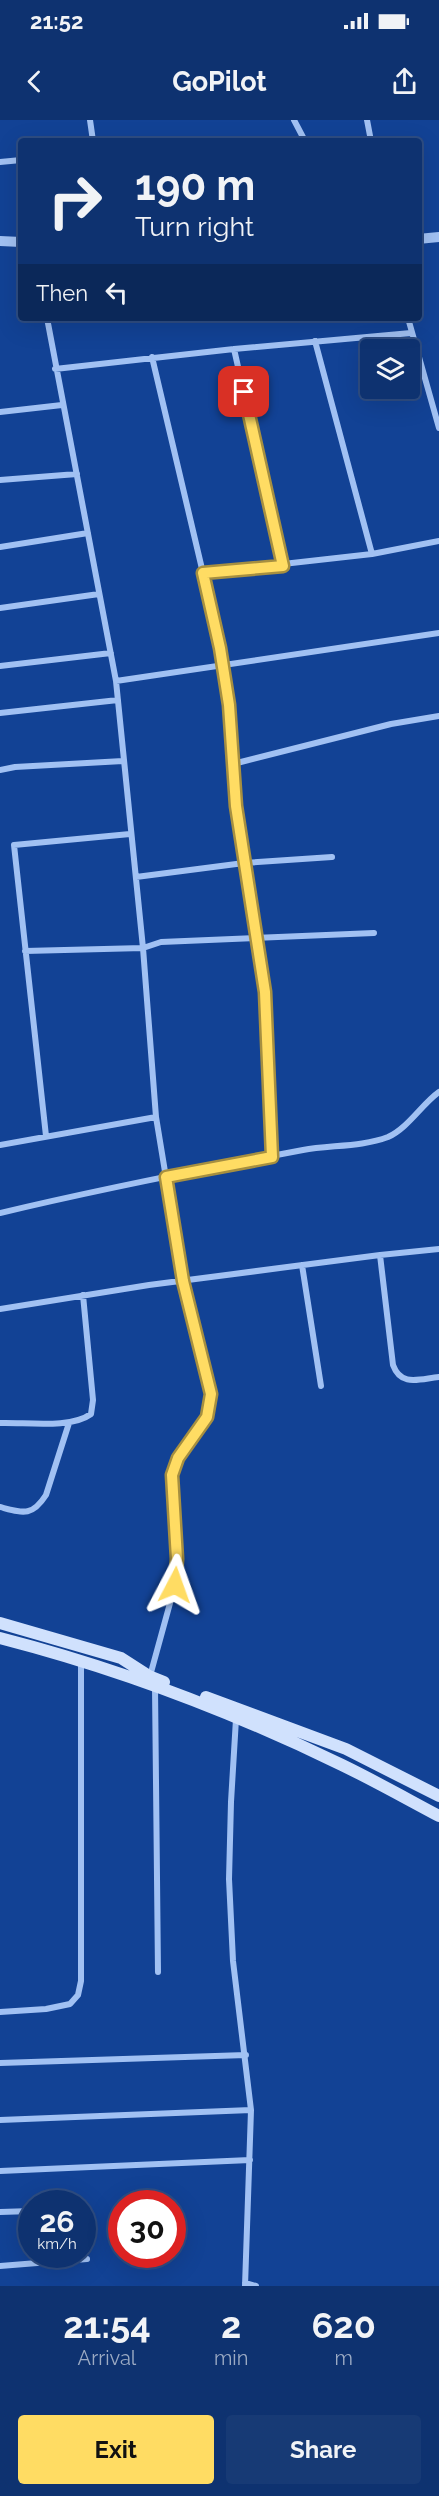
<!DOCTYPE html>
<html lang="en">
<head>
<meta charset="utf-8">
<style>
  :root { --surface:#0e3270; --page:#173a75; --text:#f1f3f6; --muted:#9baac3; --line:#2e4d83; --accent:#ffdc63 }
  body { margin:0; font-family:Raleway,sans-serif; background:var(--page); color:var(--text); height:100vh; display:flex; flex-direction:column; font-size:22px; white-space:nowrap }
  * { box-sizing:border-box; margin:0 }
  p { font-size:20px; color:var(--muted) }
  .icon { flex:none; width:33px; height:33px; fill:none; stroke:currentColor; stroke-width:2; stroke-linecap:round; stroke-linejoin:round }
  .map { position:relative; height:2166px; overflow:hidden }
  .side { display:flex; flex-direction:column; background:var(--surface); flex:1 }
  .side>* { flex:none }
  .top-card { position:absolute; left:18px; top:18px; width:404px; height:183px; border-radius:6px; box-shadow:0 6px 24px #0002,0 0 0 2px var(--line); background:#0e3270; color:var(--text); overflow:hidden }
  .buttons { position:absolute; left:360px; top:219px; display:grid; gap:12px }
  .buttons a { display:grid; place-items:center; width:60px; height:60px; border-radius:6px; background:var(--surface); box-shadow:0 6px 24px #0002,0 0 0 2px var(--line); font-size:30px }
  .speed { position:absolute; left:18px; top:2070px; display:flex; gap:12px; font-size:30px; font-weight:700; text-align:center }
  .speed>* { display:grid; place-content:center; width:78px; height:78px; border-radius:50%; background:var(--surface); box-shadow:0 6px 24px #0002,0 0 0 2px var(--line); line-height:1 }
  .speed small { font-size:15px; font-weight:400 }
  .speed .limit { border:9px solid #d22; background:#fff; color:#111 }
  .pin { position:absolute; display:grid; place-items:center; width:51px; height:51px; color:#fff; margin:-26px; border-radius:12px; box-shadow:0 3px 9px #0006 }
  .me { position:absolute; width:66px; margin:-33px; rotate:4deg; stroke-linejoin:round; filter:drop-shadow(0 0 4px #0008) }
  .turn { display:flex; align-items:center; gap:21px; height:126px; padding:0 18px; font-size:27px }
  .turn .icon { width:78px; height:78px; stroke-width:2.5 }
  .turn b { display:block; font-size:42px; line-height:51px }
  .then { display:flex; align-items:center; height:57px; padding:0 18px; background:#0003; gap:12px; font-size:22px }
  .eta { display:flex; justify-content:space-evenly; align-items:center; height:102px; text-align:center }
  .eta b { font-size:36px; font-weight:700; line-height:42px }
  .action { display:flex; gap:12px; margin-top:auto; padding:12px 18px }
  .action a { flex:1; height:69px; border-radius:6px; background:var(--accent); color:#111; font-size:24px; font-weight:700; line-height:69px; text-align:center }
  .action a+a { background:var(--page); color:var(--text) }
  .status { display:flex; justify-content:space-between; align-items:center; height:42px; padding:0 30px; background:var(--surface); direction:ltr }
  .status svg { height:16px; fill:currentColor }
  header { display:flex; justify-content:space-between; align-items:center; height:78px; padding:0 18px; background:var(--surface); font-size:27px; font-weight:700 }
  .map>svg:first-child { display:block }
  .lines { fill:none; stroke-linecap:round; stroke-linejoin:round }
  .minor { stroke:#a1c1f3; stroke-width:6 }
  .tertiary { stroke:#a1c1f3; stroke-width:10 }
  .secondary { stroke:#d0e1fd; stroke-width:12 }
  .route-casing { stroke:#a68f40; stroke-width:15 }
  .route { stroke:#ffdc63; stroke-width:10 }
</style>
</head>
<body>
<div class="status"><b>21:52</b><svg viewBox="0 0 49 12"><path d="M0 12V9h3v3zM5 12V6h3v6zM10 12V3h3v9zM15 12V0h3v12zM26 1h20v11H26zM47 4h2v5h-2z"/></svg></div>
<header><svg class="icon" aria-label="back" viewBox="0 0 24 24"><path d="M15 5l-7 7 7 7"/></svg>GoPilot<svg class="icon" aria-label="share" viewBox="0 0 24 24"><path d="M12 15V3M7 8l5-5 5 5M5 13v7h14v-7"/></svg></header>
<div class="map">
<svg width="439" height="2166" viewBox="0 0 439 2166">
  <rect width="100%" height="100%" fill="#124295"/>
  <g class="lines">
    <path class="minor" d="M90,0L93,21
      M294,0L305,21
      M367,0L371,21
      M0,42L21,40
      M47,198L116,561L143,828L156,997L183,1161L211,1273L207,1297L178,1338L172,1355L177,1439L175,1465L150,1556
      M408,198L439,308
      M315,221L372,434
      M234,229L283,446
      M152,237L211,487L229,585L236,686L265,872L272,1037
      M55,249L234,229L411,213
      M0,292L62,285
      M0,360L77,354
      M0,427L88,413
      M203,453L372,434L439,421
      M0,488L99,474
      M0,546L111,533
      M116,561L439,513
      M0,593L118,580
      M233,644L391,604L439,596
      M0,650L15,647L123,641
      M136,757L244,743L332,737
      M25,831L143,828L161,822L374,813
      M46,1016L14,725L130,714
      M0,1025L156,997
      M0,1093C100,1069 202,1049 303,1030C330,1025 362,1027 388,1017C408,1008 422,984 439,972
      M380,1135L393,1245C401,1267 419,1259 439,1257
      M302,1145L321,1266
      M0,1189L149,1165L380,1135L439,1129
      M0,1303C25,1302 71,1309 91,1294L93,1280L83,1175
      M0,1387C23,1393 32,1397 46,1375L69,1303
      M155,1567L158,1852
      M236,1599L231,1682L229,1759L233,1841L251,1990L245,2166
      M0,1892L46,1889L70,1884L78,1875L81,1861V1542
      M0,1943L246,1935
      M0,2000L251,1990
      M0,2051L250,2040
      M0,2092L32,2091
      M0,2146L87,2139
      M245,2163L256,2166"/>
    <path class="tertiary" d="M418,119L439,117
      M0,121L21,122"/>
    <path class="secondary" d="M0,1503L121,1538L149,1556L164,1562
      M0,1518C117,1548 233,1592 342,1645C375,1661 407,1679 439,1696
      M206,1577L346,1629L439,1676"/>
  </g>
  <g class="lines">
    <g class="route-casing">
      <path id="route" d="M175,1465L177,1439L172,1355L178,1338L207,1297L211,1274L183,1161L166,1057L272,1037L265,872L236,686L229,585L220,528L203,453L283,446L244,272"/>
    </g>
    <use href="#route" class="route"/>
  </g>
</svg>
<div class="buttons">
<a><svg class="icon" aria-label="layers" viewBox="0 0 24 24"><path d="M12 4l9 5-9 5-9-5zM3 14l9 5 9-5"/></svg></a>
</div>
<div class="speed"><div>26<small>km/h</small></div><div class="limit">30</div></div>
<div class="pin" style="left:244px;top:272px;background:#d93025"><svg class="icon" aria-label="arrive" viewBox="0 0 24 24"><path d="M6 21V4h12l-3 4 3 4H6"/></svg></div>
<svg class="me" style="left:175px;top:1465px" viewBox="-20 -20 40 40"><path d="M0-17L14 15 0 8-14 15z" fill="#ffdc63" stroke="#fff" stroke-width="4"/></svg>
<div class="top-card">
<div class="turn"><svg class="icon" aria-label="right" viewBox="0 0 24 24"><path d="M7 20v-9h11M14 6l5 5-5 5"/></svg><div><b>190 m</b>Turn right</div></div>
<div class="then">Then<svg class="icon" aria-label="left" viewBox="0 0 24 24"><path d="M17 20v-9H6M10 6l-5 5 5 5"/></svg></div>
</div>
</div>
<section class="side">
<div class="eta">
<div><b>21:54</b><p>Arrival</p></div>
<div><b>2</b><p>min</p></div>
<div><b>620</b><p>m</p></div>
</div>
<div class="action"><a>Exit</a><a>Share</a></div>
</section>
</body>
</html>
